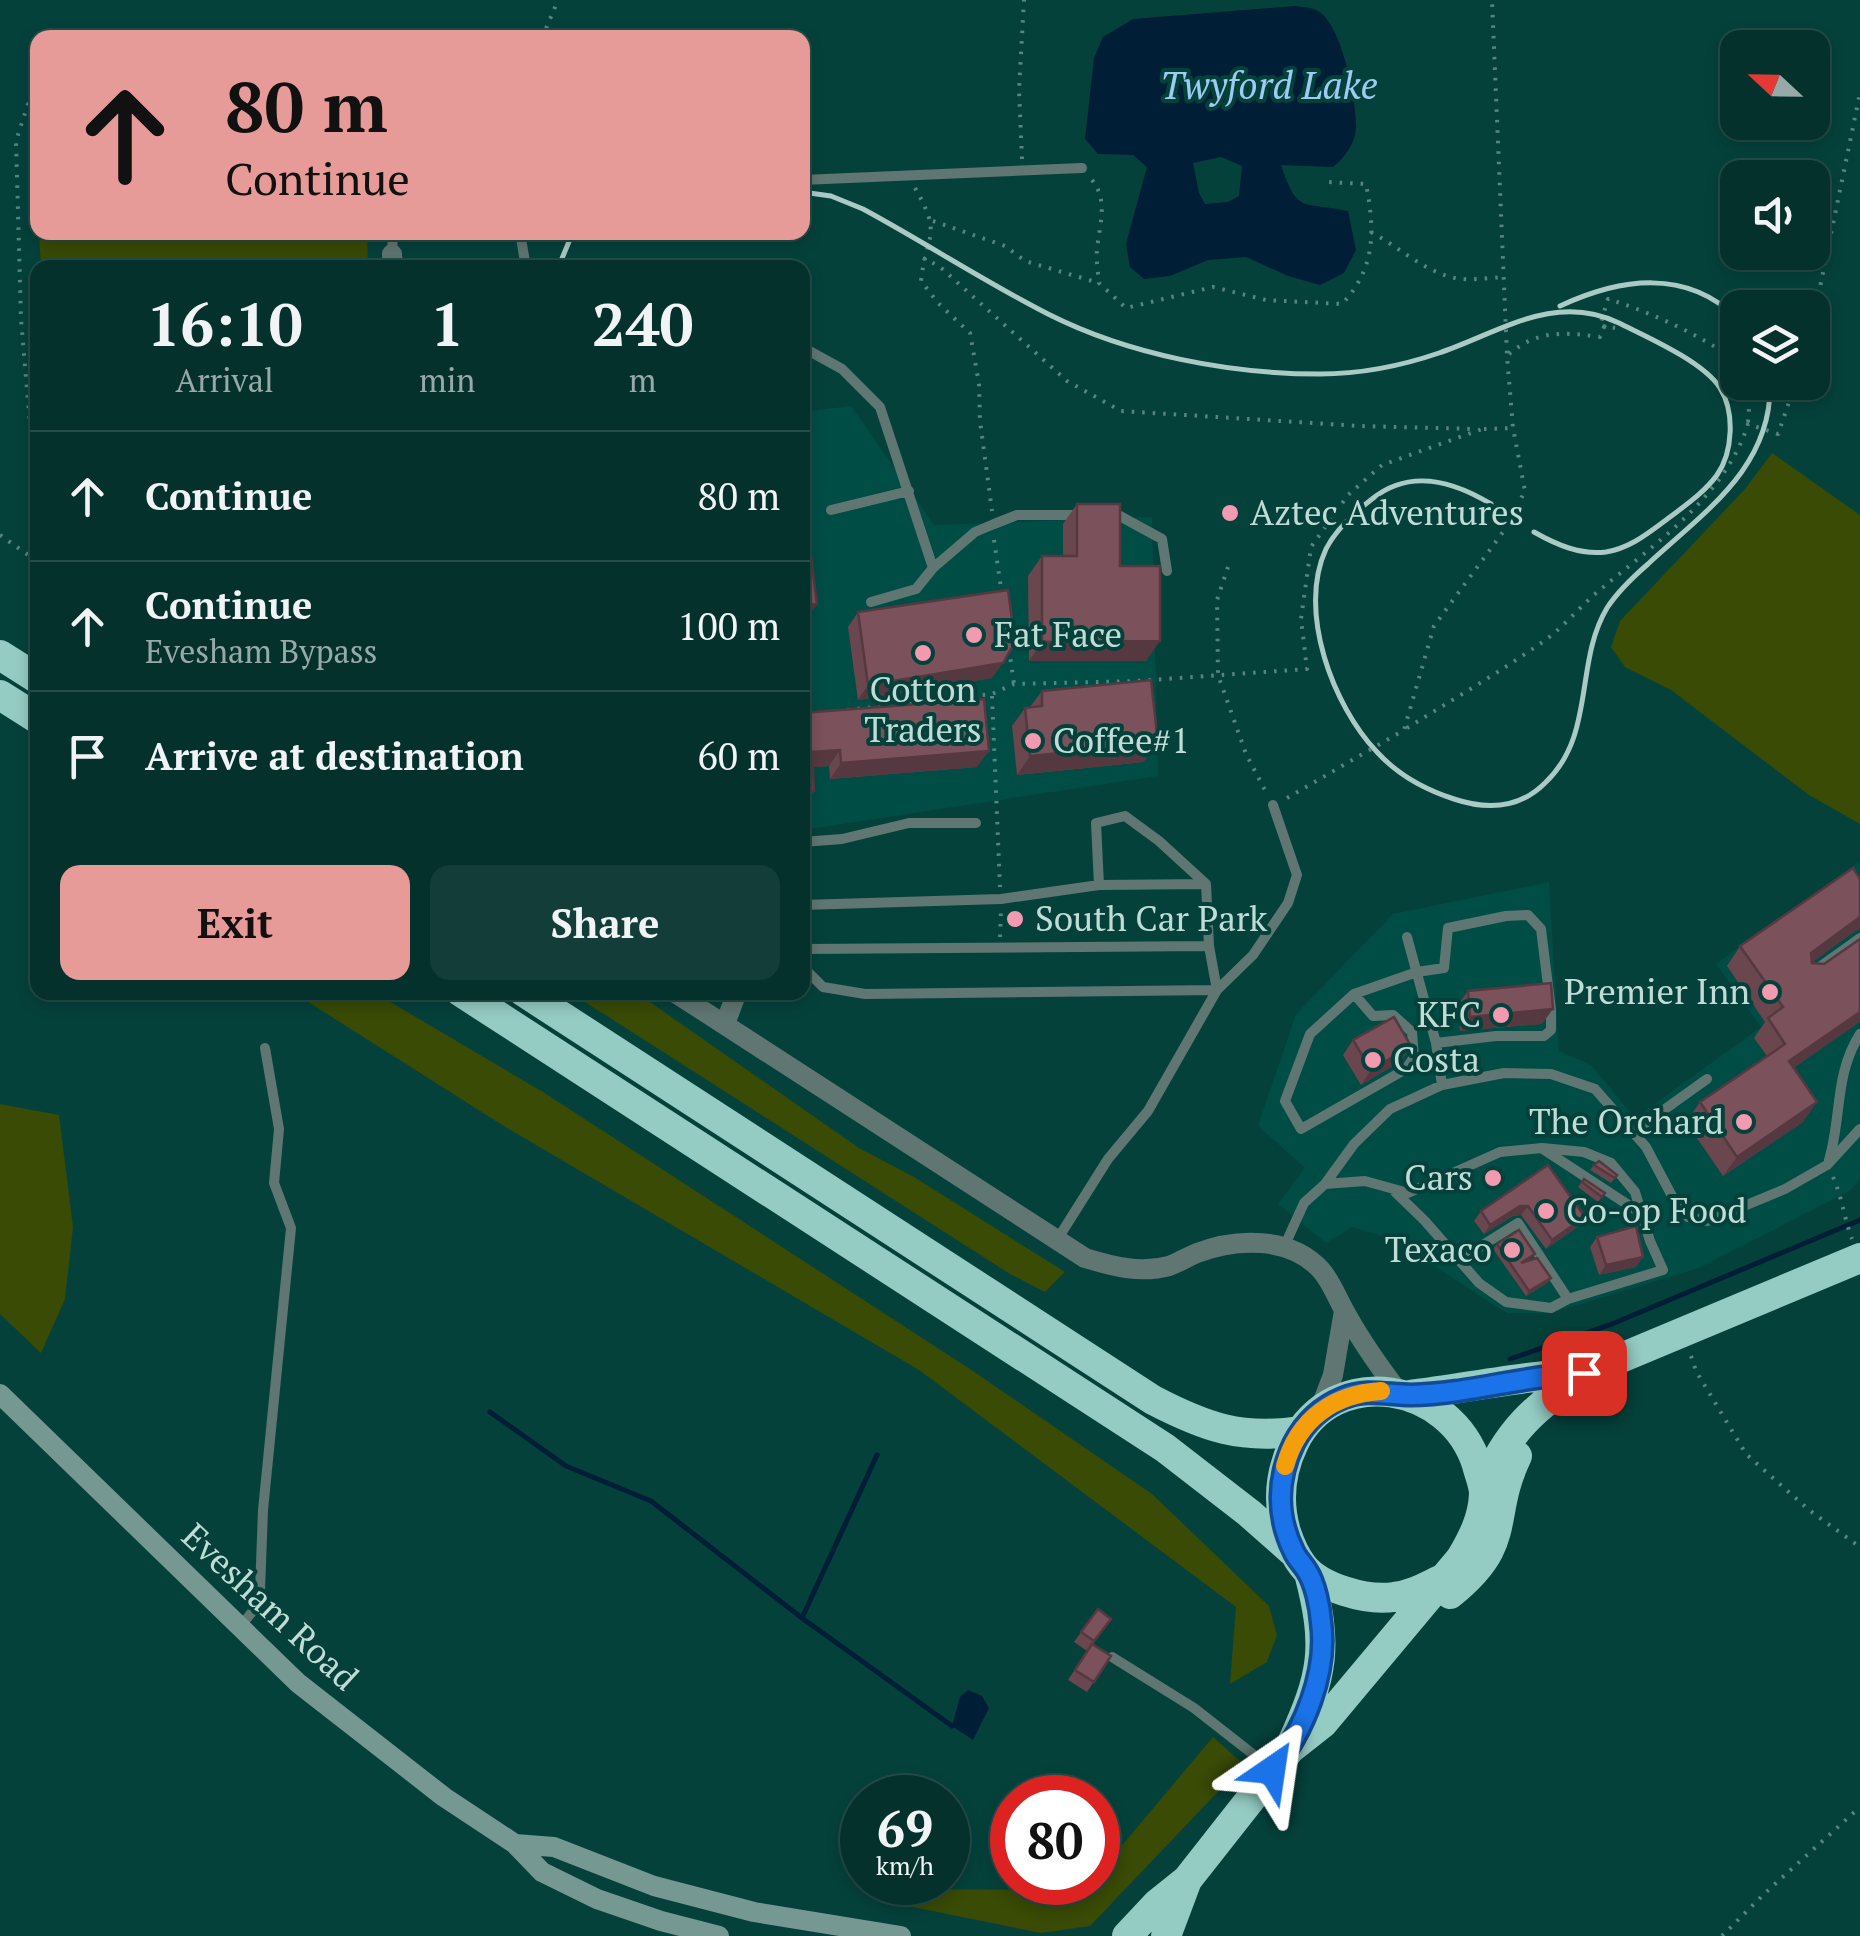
<!DOCTYPE html>
<html lang="en">
<head>
<meta charset="utf-8">
<style>
  :root { --surface:#04312c; --page:#123d38; --text:#f1f3f6; --muted:#97a9a9; --line:#254c48; --accent:#e69b98 }
  body { margin:0; font-family:"PT Serif",serif; background:var(--page); color:var(--text); height:100vh; display:flex; flex-direction:column; font-size:38px; white-space:nowrap }
  * { box-sizing:border-box; margin:0 }
  p { font-size:32px; color:var(--muted) }
  .icon { flex:none; width:55px; height:55px; fill:none; stroke:currentColor; stroke-width:2; stroke-linecap:round; stroke-linejoin:round }
  .map { position:relative; flex:1; overflow:hidden }
  .panel { position:absolute; left:30px; top:260px; width:780px; height:740px; display:flex; flex-direction:column; background:var(--surface); border-radius:20px; box-shadow:0 5px 15px #0003,0 0 0 2px var(--line) }
  .panel>* { flex:none }
  .banner { position:absolute; left:30px; top:30px; width:780px; height:210px; border-radius:20px; box-shadow:0 5px 15px #0003,0 0 0 2px var(--line); background:#e69b98; color:#111; overflow:hidden }
  .needle { width:65px; rotate:292deg }
  .fabs { position:absolute; left:1720px; top:30px; display:grid; gap:20px }
  .fabs a { display:grid; place-items:center; width:110px; height:110px; border-radius:20px; background:var(--surface); box-shadow:0 5px 15px #0003,0 0 0 2px var(--line); font-size:50px }
  .speed { position:absolute; left:840px; top:1775px; display:flex; gap:20px; font-size:50px; font-weight:700; text-align:center }
  .speed>* { display:grid; place-content:center; width:130px; height:130px; border-radius:50%; background:var(--surface); box-shadow:0 5px 15px #0003,0 0 0 2px var(--line); line-height:1 }
  .speed small { font-size:25px; font-weight:400 }
  .speed .limit { border:15px solid #d22; background:#fff; color:#111 }
  .pin { position:absolute; display:grid; place-items:center; width:85px; height:85px; color:#fff; margin:-42px; border-radius:20px; box-shadow:0 5px 15px #0006 }
  .me { position:absolute; width:110px; margin:-55px; rotate:32deg; stroke-linejoin:round; filter:drop-shadow(0 0 8px #0008) }
  .turn { display:flex; align-items:center; gap:35px; height:210px; padding:0 30px; font-size:45px }
  .turn .icon { width:130px; height:130px; stroke-width:2.5 }
  .turn b { display:block; font-size:70px; line-height:85px }
  .eta { display:flex; justify-content:space-evenly; align-items:center; height:170px; text-align:center }
  .eta b { font-size:60px; font-weight:700; line-height:70px }
  .button { display:flex; gap:20px; margin-top:auto; padding:20px 30px }
  .button a { flex:1; height:115px; border-radius:20px; background:var(--accent); color:#111; font-size:40px; font-weight:700; line-height:115px; text-align:center }
  .button a+a { background:var(--page); color:var(--text) }
  ul { padding:0; list-style:none }
  li { display:flex; align-items:center; gap:30px; height:130px; padding:0 30px; border-top:2px solid var(--line) }
  li div { flex:1 }
  li b { display:block; font-size:38px }
  li em { font-style:normal }
  .map>svg:first-child { display:block }
  .built { fill:#004d46 }
  .green { fill:#394b05 }
  .water { fill:#001e36; fill-rule:evenodd }
  .lines { fill:none; stroke-linecap:round; stroke-linejoin:round }
  .stream { stroke:#001e36; stroke-width:5 }
  .path { stroke:#588580; stroke-width:4; stroke-dasharray:2.5 8; stroke-linecap:butt }
  .lane { stroke:#607672; stroke-width:10 }
  .street { stroke:#607672; stroke-width:20 }
  .secondary { stroke:#769893; stroke-width:20 }
  .highway { stroke:#94cbc2; stroke-width:30 }
  .rail { stroke:#abcac5; stroke-width:5 }
  .wall { fill:#6a464e }
  .shaded-wall { fill:#563940 }
  .building { fill:#7b515b; stroke:#563940; stroke-width:2.5 }
  .route-casing { stroke:#114b97; stroke-width:25 }
  .route { stroke:#1a73e8; stroke-width:18 }
  .slow { stroke:#f59e0b; stroke-width:18 }
  .poi-dot { fill:#f29aaf; stroke:#05413b; stroke-width:4 }
  .labels { text-anchor:middle; stroke-width:8; stroke-linejoin:round; paint-order:stroke }
  .poi-label { font-size:35px; fill:#c1dcd7; stroke:#05413b; text-anchor:start }
  .street-label { font-size:35px; fill:#c1dcd7; stroke:#05413b }
  .water-label { font-size:38px; font-style:italic; fill:#9ecbf1; stroke:#05413b }
</style>
</head>
<body>
<div class="map">
<svg width="1860" height="1936" viewBox="0 0 1860 1936">
  <rect width="100%" height="100%" fill="#05413b"/>
  <path class="built" d="M851,406L934,525L1152,517L1158,776L803,830L802,412Z
    M1860,861V1179L1851,1190L1699,1268L1551,1313H1507L1392,1239L1352,1227L1326,1243L1278,1204L1305,1168L1258,1126L1296,1014L1393,914L1549,882L1559,1051L1591,1065L1635,1118L1761,1027L1716,964Z"/>
  <path class="green" d="M39,233H367L368,267H41Z
    M1772,453L1860,515V824L1809,795L1671,690L1625,667L1611,647L1620,621L1745,489Z
    M294,993H375L543,1092L970,1369L1152,1494L1269,1606L1277,1635L1267,1662L1230,1684L1236,1607L919,1370L507,1128Z
    M571,993H637L859,1148L914,1177L1065,1272L1045,1292L1010,1274Z
    M0,1104L59,1115L73,1227L65,1299L41,1353L0,1314Z
    M1213,1737L1240,1761L1231,1778L1090,1926L1041,1933L888,1902L907,1889L1083,1890L1090,1883L1098,1882V1874Z"/>
  <path class="water" d="M1295,6C1301,7 1313,7 1318,11C1342,24 1357,102 1356,128C1355,144 1345,157 1333,167L1281,165C1298,215 1302,201 1348,211L1356,250L1344,273L1320,285L1288,276L1246,257L1208,260L1170,276L1144,279L1130,267L1126,244L1147,167L1133,155L1098,154L1085,139L1094,58L1103,37L1133,19ZM1221,157L1242,166L1239,196L1228,202L1205,204L1199,193L1193,163Z
    M968,1690L982,1696L989,1708L973,1740L952,1726L960,1697Z"/>
  <g class="lines">
    <path class="stream" d="M1510,1359L1612,1324L1860,1220
      M490,1412L566,1466L651,1501L802,1618L952,1726
      M802,1618L877,1455"/>
    <path class="path" d="M542,38L558,0
      M38,99L28,104L16,141L21,319L38,519
      M1022,159L1019,90L1024,0
      M1092,180C1109,201 1099,226 1097,250C1096,261 1098,272 1099,283L1126,308L1213,287L1266,300L1342,304C1376,268 1375,230 1366,184L1327,182
      M915,188C943,236 926,234 921,281L938,303L970,333L979,384L980,421L992,511
      M933,221L1005,246L1025,261L1099,283
      M1371,232C1399,247 1423,271 1455,278C1469,281 1488,278 1503,277
      M923,258L939,266L1067,381L1121,411L1360,426L1474,429
      M1812,326L1860,93
      M1604,327L1606,324L1601,322L1608,299C1653,313 1700,335 1738,362
      M1509,354C1537,330 1565,332 1600,337L1604,327L1617,328
      M1748,422L1751,382
      M1484,429L1513,428
      M0,535L38,562
      M994,540L1002,595
      M1228,567L1217,600L1218,675L1246,754L1266,792
      M1009,649L1014,684
      M992,696L1000,887
      M847,710L992,694L1014,684L1136,681L1307,669L1301,619L1311,547L1348,495L1382,465L1482,429
      M1407,728C1452,700 1500,672 1544,641C1565,626 1581,605 1601,589C1656,543 1726,495 1748,424L1778,434L1796,382
      M1287,798L1404,730L1434,626L1503,532L1525,491L1513,428L1507,356L1492,0
      M1000,937L1001,911
      M1833,1177C1842,1197 1844,1218 1852,1239
      M1691,1356L1696,1371L1746,1454L1809,1510L1860,1547
      M1722,1936L1764,1894L1860,1807"/>
    <path class="lane" d="M802,180L1082,168
      M520,232L526,268
      M392,254L393,232
      M802,347L842,369L880,407L933,568
      M831,510L909,491
      M1109,515H1118L1162,539L1167,571
      M871,602L916,589L933,568L975,532L994,524L1017,515H1082
      M802,842L842,839L909,823H976
      M1099,885L1096,823L1125,816L1159,841L1206,884
      M802,905L1001,899L1099,885L1206,884L1209,946L802,949
      M802,936L804,905
      M1407,937L1436,1043L1442,1085
      M802,960L803,967L823,987L865,994L1217,990L1209,946
      M1814,971L1860,938
      M1354,994L1373,1016L1393,1015L1412,1032L1414,1057L1406,1069L1301,1129L1285,1101L1310,1034L1354,994L1417,972L1444,968L1448,928L1506,916L1528,915L1541,929L1551,1010V1030L1544,1036H1496L1436,1043
      M1633,1132L1707,1079
      M1543,1149L1642,1214
      M1829,1160C1842,1117 1834,1075 1860,1034
      M1325,1184L1365,1181L1408,1193L1500,1152L1542,1148L1584,1152L1611,1163L1635,1192L1650,1241L1663,1270L1568,1299L1551,1308L1506,1302L1479,1283L1425,1221L1395,1192
      M1057,1240L1108,1159L1148,1111L1217,990L1253,955L1288,903L1297,875L1273,805
      M1284,1247L1304,1203L1325,1184L1354,1144L1390,1109L1442,1085L1504,1073L1551,1074L1595,1089L1646,1147L1672,1196L1688,1217L1708,1221L1785,1189L1827,1165L1860,1129
      M1459,1260L1518,1223L1568,1299
      M240,1627L252,1612L260,1591L263,1510L291,1228L274,1183L279,1129L265,1048
      M1112,1657L1194,1708L1272,1769"/>
    <path class="street" d="M392,254L393,268
      M674,992L1085,1258C1112,1266 1140,1274 1169,1266C1178,1263 1187,1257 1197,1253C1236,1238 1290,1236 1321,1270C1333,1284 1338,1301 1348,1317C1363,1344 1381,1369 1400,1394
      M725,1024L737,992
      M1320,1409L1333,1375L1344,1311"/>
    <path class="secondary" d="M0,1394L298,1683L444,1797L515,1844L542,1872L597,1899L661,1921L719,1936
      M515,1844L554,1847L654,1886L754,1912L901,1936"/>
    <path class="highway" d="M0,655L38,679
      M0,695L38,719
      M461,992L1165,1448L1249,1513L1292,1551
      M524,992L1153,1400C1205,1427 1241,1440 1300,1431
      M1410,1395C1468,1388 1526,1375 1585,1373
      M1484,1489C1505,1432 1536,1406 1585,1373L1860,1258
      M1450,1594C1515,1542 1487,1518 1517,1456
      M1292,1743C1324,1674 1328,1646 1309,1573
      M1127,1936L1157,1904L1187,1880L1290,1749L1323,1723L1461,1558C1473,1538 1483,1518 1484,1494C1484,1484 1479,1474 1477,1465C1451,1382 1334,1362 1294,1443C1280,1472 1277,1501 1286,1532C1290,1544 1295,1556 1303,1566C1320,1588 1367,1601 1394,1597C1413,1595 1427,1586 1444,1578
      M1166,1936L1187,1880"/>
    <path class="rail" d="M802,192L831,196L863,209C926,243 985,282 1048,314C1129,355 1230,374 1320,374C1361,374 1401,366 1439,353C1500,332 1555,292 1619,323C1647,337 1704,362 1720,388C1735,412 1733,452 1717,475C1704,493 1683,507 1666,520C1647,534 1630,548 1606,552C1580,555 1557,545 1534,532
      M558,268L573,232
      M1560,306C1620,278 1687,268 1738,319
      M1491,504C1453,481 1410,468 1372,499C1354,513 1336,529 1326,549C1297,611 1333,706 1377,752C1397,774 1426,790 1454,799C1487,810 1519,809 1545,783C1596,735 1574,663 1607,608C1618,591 1633,577 1648,564C1704,512 1773,467 1770,382"/>
  </g>
  <path class="wall" d="M1077,504L1120,566L1146,661H1029L1028,576L1042,556H1063V524Z
    M858,612L992,678L858,700L848,627Z
    M1042,691L1144,762L1017,775L1012,726L1025,708L1030,707Z
    M802,713L977,767L830,779L829,766L813,767L814,791L803,807Z
    M1855,931L1812,962L1794,1068L1803,1122L1723,1176L1686,1122L1700,1102L1767,1056L1754,1038L1765,1022L1727,966L1740,946Z
    M1468,991L1542,1024L1460,1031L1457,1006Z
    M1353,1040L1411,1046L1401,1061L1361,1085L1343,1055Z
    M1548,1165L1585,1217L1579,1226L1546,1249L1521,1215L1513,1216L1484,1234L1474,1221L1481,1211Z
    M1594,1165L1617,1175L1611,1183L1590,1170Z
    M1584,1179L1605,1193L1598,1202L1578,1187Z
    M1597,1237L1636,1267L1599,1275L1590,1247Z
    M1497,1244L1531,1259L1528,1261L1551,1278L1547,1283L1526,1296L1493,1249Z
    M1098,1609L1111,1619L1093,1644L1111,1656L1087,1692L1068,1680L1087,1651L1074,1642Z"/>
  <path class="shaded-wall" d="M817,604L806,620H802V605Z
    M1160,641L1146,661H1029L1042,642Z
    M1003,663L992,678L858,700L868,685Z
    M1158,743L1144,762L1017,775L1030,756Z
    M840,750L829,766L802,768L812,752Z
    M989,751L977,767L830,779L841,763Z
    M802,791H814L803,807Z
    M1860,917V930L1855,931L1798,973L1811,953Z
    M1553,1009L1542,1024L1460,1031L1470,1017Z
    M1860,1012V1022L1775,1081L1789,1061Z
    M1411,1046L1401,1061L1361,1085L1371,1070Z
    M1817,1102L1803,1122L1723,1176L1737,1157Z
    M1520,1206H1528L1521,1215L1513,1216L1484,1234L1490,1225Z
    M1585,1217L1579,1226L1546,1249L1552,1240Z
    M1643,1257L1636,1267L1599,1275L1606,1265Z
    M1551,1278L1547,1283L1526,1296L1529,1291Z"/>
  <path class="building" d="M802,486L817,604L802,605Z
    M1077,504H1120V566H1160V641L1042,642V556H1077Z
    M1008,590L1015,642L1003,663L868,685L858,612Z
    M1151,680L1158,743L1030,756L1025,708L1042,706V691Z
    M984,699L989,751L841,763L840,750L812,752L814,791H802V713Z
    M1853,868L1860,879V917L1811,953L1812,963L1824,964L1860,939V1012L1789,1061L1817,1102L1737,1157L1700,1102L1785,1044L1768,1018L1783,1007L1740,946Z
    M1551,983L1553,1009L1470,1017L1468,991Z
    M1394,1017L1411,1046L1371,1070L1353,1040Z
    M1599,1161L1617,1175L1615,1178L1594,1165Z
    M1548,1165L1585,1217L1552,1240L1528,1206H1520L1490,1225L1481,1211Z
    M1584,1179L1605,1193L1602,1197L1582,1182Z
    M1636,1226L1643,1257L1606,1265L1597,1237Z
    M1519,1230L1535,1254L1521,1263L1537,1258L1551,1278L1529,1291L1497,1244Z
    M1098,1609L1111,1619L1094,1641L1081,1632Z
    M1092,1644L1111,1656L1094,1682L1075,1670Z"/>
  <g class="lines">
    <g class="route-casing">
      <path id="route" d="M1272,1770C1304,1732 1328,1672 1321,1622C1320,1607 1315,1583 1307,1571C1303,1564 1297,1559 1294,1552C1276,1516 1277,1478 1294,1443C1305,1422 1321,1407 1343,1398C1366,1388 1388,1395 1411,1395C1469,1394 1526,1375 1584,1373"/>
    </g>
    <use href="#route" class="route"/>
    <path class="slow" d="M1285,1466C1298,1419 1334,1394 1381,1391"/>
  </g>
  <g class="poi-dot">
    <circle cx="1230" cy="513" r="10"/>
    <circle cx="974" cy="635" r="10"/>
    <circle cx="923" cy="653" r="10"/>
    <circle cx="1033" cy="741" r="10"/>
    <circle cx="1015" cy="919" r="10"/>
    <circle cx="1770" cy="992" r="10"/>
    <circle cx="1501" cy="1015" r="10"/>
    <circle cx="1373" cy="1060" r="10"/>
    <circle cx="1744" cy="1122" r="10"/>
    <circle cx="1493" cy="1178" r="10"/>
    <circle cx="1546" cy="1211" r="10"/>
    <circle cx="1512" cy="1250" r="10"/>
  </g>
  <g class="labels">
    <g class="poi-label">
      <text x="1250" y="525">Aztec Adventures</text>
      <text x="994" y="647">Fat Face</text>
      <text x="923" y="702" text-anchor="middle">Cotton<tspan x="923" dy="40">Traders</tspan></text>
      <text x="1053" y="753">Coffee#1</text>
      <text x="1035" y="931">South Car Park</text>
      <text x="1750" y="1004" text-anchor="end">Premier Inn</text>
      <text x="1481" y="1027" text-anchor="end">KFC</text>
      <text x="1393" y="1072">Costa</text>
      <text x="1724" y="1134" text-anchor="end">The Orchard</text>
      <text x="1473" y="1190" text-anchor="end">Cars</text>
      <text x="1566" y="1223">Co-op Food</text>
      <text x="1492" y="1262" text-anchor="end">Texaco</text>
    </g>
    <g class="street-label">
      <text transform="translate(270 1607) rotate(43)" y="12">Evesham Road</text>
    </g>
    <g class="water-label">
      <text x="1269" y="99">Twyford Lake</text>
    </g>
  </g>
</svg>
<div class="fabs">
<a><svg class="needle" viewBox="-14 -14 28 28"><path d="M0-13l5 13h-10z" fill="#e53935"/><path d="M0 13l5-13h-10z" fill="#97a9a9"/></svg></a>
<a><svg class="icon" aria-label="sound" viewBox="0 0 24 24"><path d="M4 9h4l5-4v14l-5-4H4zM17 9q2 3 0 6"/></svg></a>
<a><svg class="icon" aria-label="layers" viewBox="0 0 24 24"><path d="M12 4l9 5-9 5-9-5zM3 14l9 5 9-5"/></svg></a>
</div>
<div class="speed"><div>69<small>km/h</small></div><div class="limit">80</div></div>
<div class="pin" style="left:1584px;top:1373px;background:#d93025"><svg class="icon" aria-label="arrive" viewBox="0 0 24 24"><path d="M6 21V4h12l-3 4 3 4H6"/></svg></div>
<svg class="me" style="left:1272px;top:1770px" viewBox="-20 -20 40 40"><path d="M0-17L14 15 0 8-14 15z" fill="#1a73e8" stroke="#fff" stroke-width="4"/></svg>
<div class="banner">
<div class="turn"><svg class="icon" aria-label="ahead" viewBox="0 0 24 24"><path d="M12 20V5M6 11l6-6 6 6"/></svg><div><b>80 m</b>Continue</div></div>
</div>
<section class="panel">
<div class="eta">
<div><b>16:10</b><p>Arrival</p></div>
<div><b>1</b><p>min</p></div>
<div><b>240</b><p>m</p></div>
</div>
<ul>
<li><svg class="icon" aria-label="ahead" viewBox="0 0 24 24"><path d="M12 20V5M6 11l6-6 6 6"/></svg><div><b>Continue</b></div><em>80 m</em></li>
<li><svg class="icon" aria-label="ahead" viewBox="0 0 24 24"><path d="M12 20V5M6 11l6-6 6 6"/></svg><div><b>Continue</b><p>Evesham Bypass</p></div><em>100 m</em></li>
<li><svg class="icon" aria-label="arrive" viewBox="0 0 24 24"><path d="M6 21V4h12l-3 4 3 4H6"/></svg><div><b>Arrive at destination</b></div><em>60 m</em></li>
</ul>
<div class="button"><a>Exit</a><a>Share</a></div>
</section>
</div>
</body>
</html>
